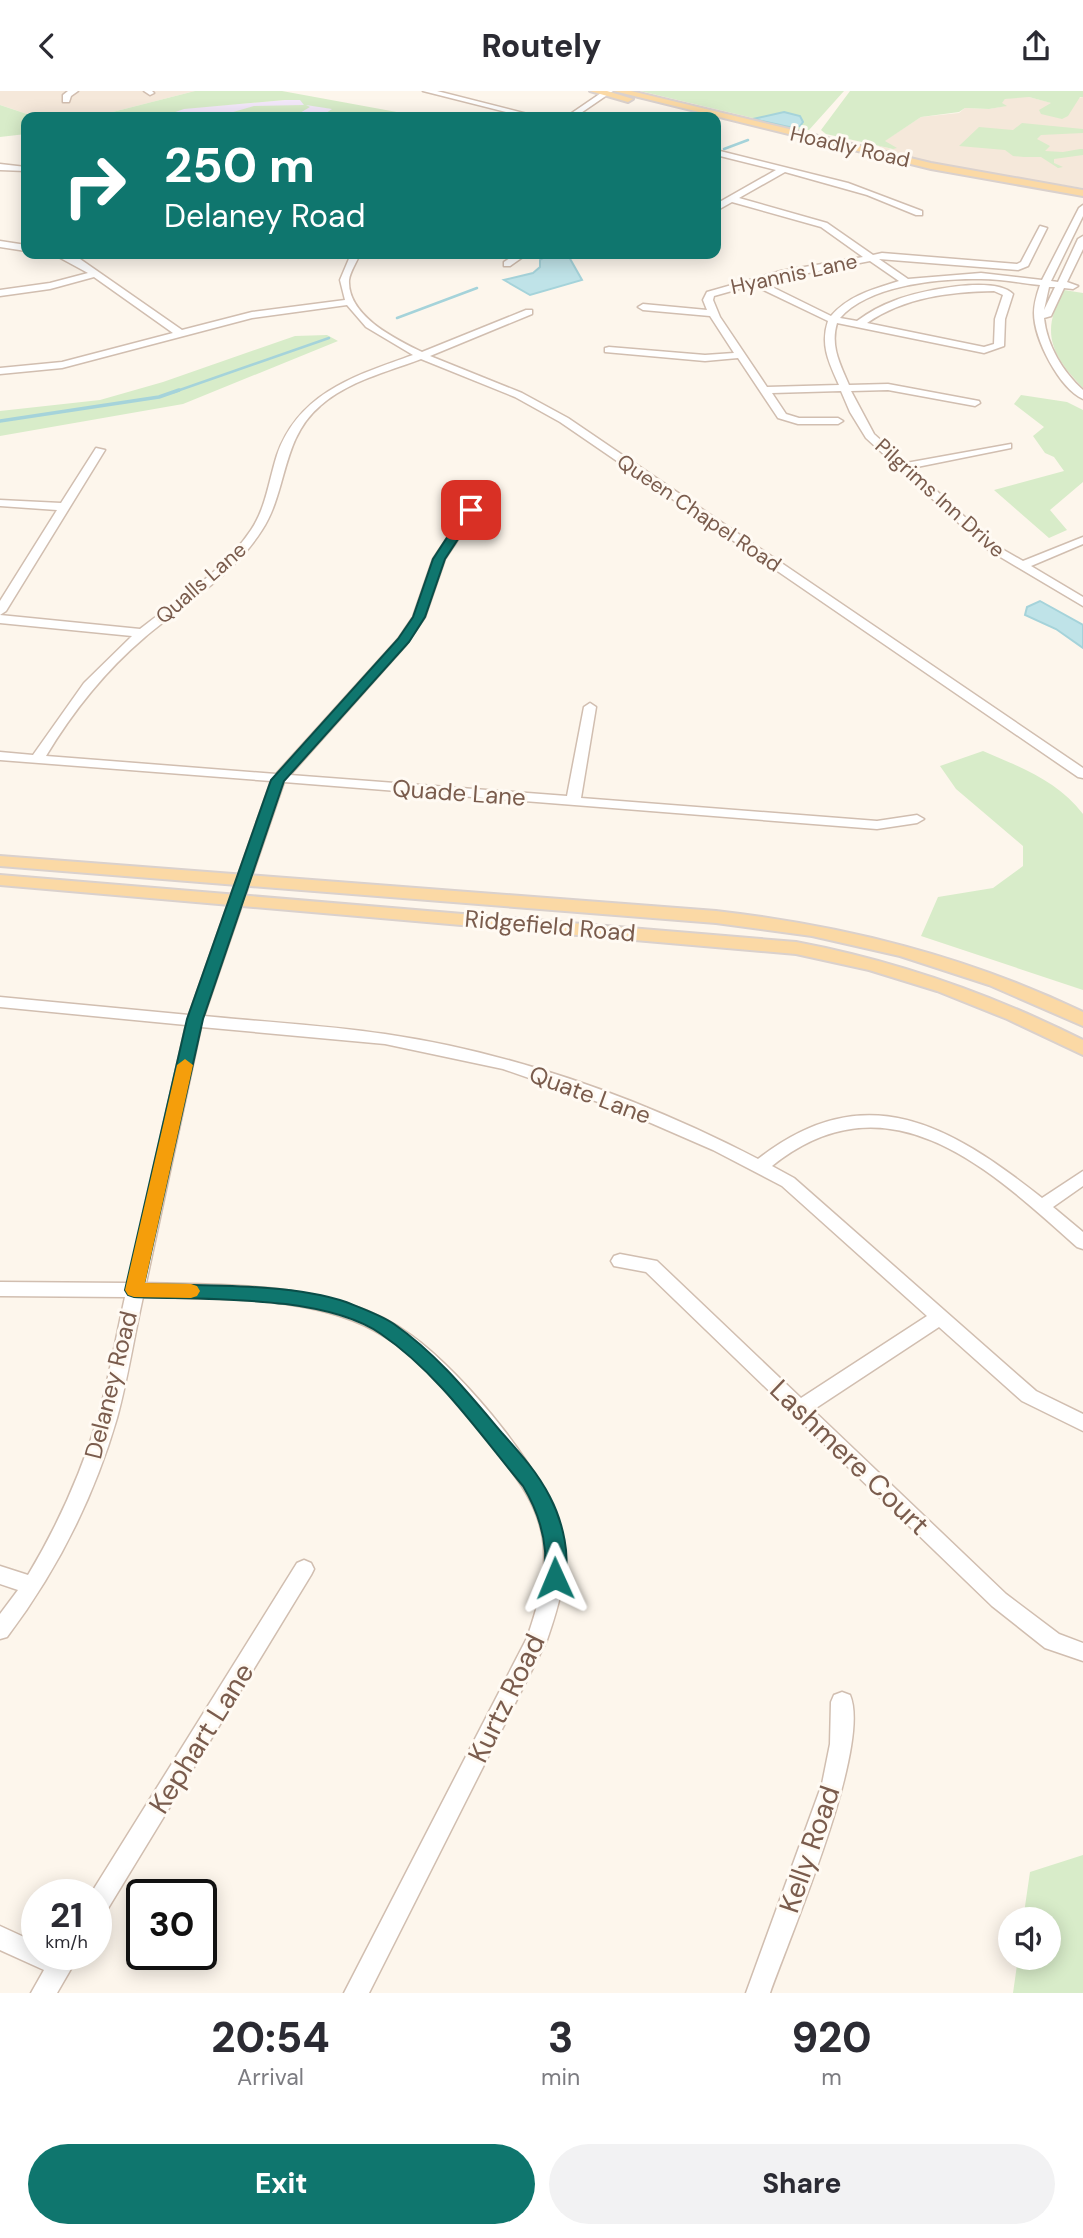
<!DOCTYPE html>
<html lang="en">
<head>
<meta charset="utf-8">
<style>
  :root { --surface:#fff; --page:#f2f2f3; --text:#2b2b33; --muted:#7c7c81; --accent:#0f766e }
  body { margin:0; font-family:"DM Sans",sans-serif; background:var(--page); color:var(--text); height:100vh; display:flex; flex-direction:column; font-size:26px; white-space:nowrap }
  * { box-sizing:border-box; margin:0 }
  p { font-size:23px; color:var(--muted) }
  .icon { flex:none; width:38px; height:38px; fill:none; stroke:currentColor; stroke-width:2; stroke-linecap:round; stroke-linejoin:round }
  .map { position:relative; height:1902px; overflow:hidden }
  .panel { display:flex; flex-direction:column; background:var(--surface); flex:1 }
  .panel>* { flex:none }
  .banner { position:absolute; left:21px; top:21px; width:700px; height:147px; border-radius:14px; box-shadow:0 4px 18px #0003; background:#0f766e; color:#fff; overflow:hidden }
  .buttons { position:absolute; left:998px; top:1816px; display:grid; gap:14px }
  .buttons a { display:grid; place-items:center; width:63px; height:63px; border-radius:50%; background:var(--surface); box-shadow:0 4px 18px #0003; font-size:35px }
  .speed { position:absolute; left:21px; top:1788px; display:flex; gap:14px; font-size:35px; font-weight:700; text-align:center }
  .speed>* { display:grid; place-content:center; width:91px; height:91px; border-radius:50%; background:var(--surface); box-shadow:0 4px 18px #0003; line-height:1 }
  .speed small { font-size:18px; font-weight:400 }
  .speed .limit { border:4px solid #111; border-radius:10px; background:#fff; color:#111 }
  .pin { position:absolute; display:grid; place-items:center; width:60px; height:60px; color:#fff; margin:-30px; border-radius:14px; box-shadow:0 4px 10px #0006 }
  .me { position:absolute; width:77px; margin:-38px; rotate:359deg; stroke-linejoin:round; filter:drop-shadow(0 0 5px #0008) }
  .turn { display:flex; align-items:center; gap:24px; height:147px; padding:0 28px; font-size:32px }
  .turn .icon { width:91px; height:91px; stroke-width:2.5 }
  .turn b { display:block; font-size:49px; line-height:60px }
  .eta { display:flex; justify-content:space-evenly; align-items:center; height:119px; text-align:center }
  .eta b { font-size:42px; font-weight:800; line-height:49px }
  .action { display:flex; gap:14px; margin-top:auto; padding:14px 28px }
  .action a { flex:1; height:80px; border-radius:42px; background:var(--accent); color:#fff; font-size:28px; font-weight:800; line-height:80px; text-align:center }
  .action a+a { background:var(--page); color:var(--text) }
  header { display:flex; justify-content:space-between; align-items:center; height:91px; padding:0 28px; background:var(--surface); font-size:32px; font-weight:800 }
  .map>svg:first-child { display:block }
  .residential { fill:#f5e8da }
  .education { fill:#f3e8fa }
  .green { fill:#d8ecc9 }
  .water { fill:#bfe3e8; stroke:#a5d3da; stroke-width:2 }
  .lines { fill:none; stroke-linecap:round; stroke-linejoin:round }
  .stream-far1 { stroke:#a5d3da; stroke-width:2.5 }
  .stream { stroke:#a5d3da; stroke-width:3.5 }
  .minor-casing { stroke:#d1beb0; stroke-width:3 }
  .major-casing { stroke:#dad1cd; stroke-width:4 }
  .minor { fill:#fff; fill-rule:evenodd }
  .major { fill:#fbd9a5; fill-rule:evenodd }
  .route { fill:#0f766e; stroke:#0a4d48; stroke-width:2 }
  .slow { fill:#f59e0b }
  .labels { text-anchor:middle; stroke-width:6; stroke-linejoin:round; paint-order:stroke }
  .far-street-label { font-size:21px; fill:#7a5c4d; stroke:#fffaf3 }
  .street-label { font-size:24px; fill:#7a5c4d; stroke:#fffaf3 }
  .near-street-label { font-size:28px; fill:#7a5c4d; stroke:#fffaf3 }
</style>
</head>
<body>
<header><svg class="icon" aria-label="back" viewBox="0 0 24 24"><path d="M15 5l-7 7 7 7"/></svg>Routely<svg class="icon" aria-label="share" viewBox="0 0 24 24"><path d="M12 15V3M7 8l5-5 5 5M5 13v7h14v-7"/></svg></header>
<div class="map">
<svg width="1083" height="1902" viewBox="0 0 1083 1902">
  <rect width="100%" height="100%" fill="#fdf6ec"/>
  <path class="residential" d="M0,0H195L93,26H36L0,14Z
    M1015,6H1029L1052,12L1083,6V97L963,78L874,59L880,55L892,58L884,50L921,26L959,22L965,17L989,18L1005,15L1001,12L1005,8Z"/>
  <path class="education" d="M299,8L397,26H144L174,18Z"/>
  <path class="green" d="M195,0H282L424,26H361L355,23L349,26H320L332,18L306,14L310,16L293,26H216L254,15L304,14L300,9H285L184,18L161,26H93Z
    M640,0H844L809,39H803Z
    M850,0H1083V6H1080L1068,25L1062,28L1041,23L1039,19L1051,12L1029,6L1005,8L1002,12L1007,15L989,18L965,17L959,21L921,26L885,50L897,57L893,58L826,43L821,39Z
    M0,14L36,26H26V43L0,46Z
    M1022,32L1083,38V42L1041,44L1037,48L1050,55L1045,60L1063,61L1080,58H1083V64L1054,68V72L1063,76L1058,77L1041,66H1024L1013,65L1005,59L959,55L979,36L1013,39Z
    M1064,199L1083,202V297C1051,264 1040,241 1064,199Z
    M327,244L338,250L183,313L0,345V320L100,309L163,291L295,245Z
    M1021,304L1067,311L1083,319V391L1050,419L1067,439L1049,447L994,399L1064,380L1054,366L1045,362L1033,345L1044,336L1014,313Z
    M983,660C1020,676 1058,690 1083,723V899L921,845L938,806L993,797L1023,775V755L956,698L940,675Z
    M1083,1764V1902H1013L1018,1867H1048V1829H1023L1030,1781Z"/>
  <path class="water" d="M784,21L800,25L803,31L800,35L789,36L753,28Z
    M550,163L569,166L582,189L530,204L504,189L533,182L540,176V169Z
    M1040,510L1083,534V557L1056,538L1025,524L1027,516Z"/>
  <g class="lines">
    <path class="stream-far1" d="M724,58L748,49
      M397,227L477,197
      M174,301L329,247"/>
    <path class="stream" d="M0,330L159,306L179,299"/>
    <g class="minor-casing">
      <path id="minor" d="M68,0H78L71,5L69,11H63V4Z
        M144,0H152L154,2L150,4Z
        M423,0H437L539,26H526Z
        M604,0H613L575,26H566Z
        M716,59L848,92L922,120V124H916L867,104L785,81L739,107L827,132L873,164L882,162L1017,173L1021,171L1040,135L1047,137L1028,175L1018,179L879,168L908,188L981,182L1042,189L1079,117L1083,114V125L1051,190L1058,191L1078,148L1083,145V158L1067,191L1078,195L1073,198L1064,197L1051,225L1044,227C1047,255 1063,281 1083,299V308C1059,297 1034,248 1034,222C1034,212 1037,203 1040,194C1021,192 1001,188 981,188C940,187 868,194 840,227L857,230C869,221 882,214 896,209C919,200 994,184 1013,203L1005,228L1004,255L984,262L837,232C830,255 840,273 849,294L888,293L979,310L980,312L975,315L888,299L851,300L874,343L906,372L1011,353V357L912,377L995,454L1023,470L1083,446V453L1031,475L1083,506V515L987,458L866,347L850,321L841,300L772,302L786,323L799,327H838L843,330L838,333H798L778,327L738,267L705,270L605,261V257L609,256L705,264L734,262L710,225L643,219L638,216L643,213L707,219L703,209L707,201L781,180L863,166L821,136L732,111L716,120V113L776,79L716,64ZM870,170L899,190C874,198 849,204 831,225L762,191ZM753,194L828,230C820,254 829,272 839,294L767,296L720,226L713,209L714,205ZM1049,196H1055L1044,219ZM994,200L1003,204L995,228L994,253L984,256L867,232C905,206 949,201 994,200Z
        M0,73L26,76V80L0,79Z
        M0,150L26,154V160L0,156Z
        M53,163H66L80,168L182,239L252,221L345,209L340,189L351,163H360C357,170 350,181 349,189C347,225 396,248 422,261L526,219H532V223L430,265L522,302L568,327L1083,677V687L1078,686L560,331L515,306L421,268C387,281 348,290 320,315C281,348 288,399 262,439C233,485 185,512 145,546C105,580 73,620 46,665L276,683L398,548L413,526L433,468L463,423L466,415L463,403L473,401L478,415L475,423L445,468L425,526L406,554L290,684L567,705L584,616L590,612L596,616L581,707L877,730L917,724L924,728L917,732L877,738L284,691L204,925C264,931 325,934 385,943C514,962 642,1008 758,1068C865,984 950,1034 1042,1107L1083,1080V1095L1053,1116L1083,1141V1158L1077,1156C989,1077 888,982 772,1075L794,1087L1036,1300L1083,1323V1340L1022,1310L939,1236L813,1319L1006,1503L1059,1543L1083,1552V1570L1045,1557L992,1515L646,1181L614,1175L611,1170L614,1165L620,1163L657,1170L801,1307L927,1225L782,1095L713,1059L621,1019L503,978L385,953L201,936L146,1192C213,1194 286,1192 351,1214C373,1221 393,1231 412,1245C462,1281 555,1389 563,1451C568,1485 558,1517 547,1549L369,1902H344L527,1547C538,1515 548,1482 543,1448C537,1409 513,1382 490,1352C451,1301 406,1246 343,1226C281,1205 208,1208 143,1206C134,1246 128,1287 117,1327C94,1406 57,1480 7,1546L0,1548V1523L18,1499L0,1493V1475L28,1484C58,1434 81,1382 98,1327C109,1287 116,1246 125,1206L0,1205V1191L128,1192L186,934L0,916V906L189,924L271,690L0,669V661L33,664L84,592L132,545L0,532V524L140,538C178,508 223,481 251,439C266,417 269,389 277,364C299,301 357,284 413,264L366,236L347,214L252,227L62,277L0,283V277L62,271L173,242L94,186L50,198L0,205V199L50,192L88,182Z
        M516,163H527L510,175H504V171Z
        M96,357L105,359L6,520L0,524V510L57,419L0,415V409L61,412Z
        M304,1469L311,1472L314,1478L311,1484L104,1824L96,1827V1804H90L297,1472Z
        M842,1601L850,1604C872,1655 790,1845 770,1902H746L822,1693L830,1653L831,1611L834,1604Z
        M0,1835L37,1852V1864H79L57,1902H31L44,1879L0,1859Z"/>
    </g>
    <g class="major-casing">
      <path id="major" d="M590,0H607L633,8L628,11Z
        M614,0H631L931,72L1083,99V105L931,78Z
        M0,765L716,820C845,835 966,865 1083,921V935L989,894L900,865L812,845L716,832L0,775Z
        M0,784L796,851C897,870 991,903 1083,949V964L1007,928L937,900L869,879L796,863L0,794Z"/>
    </g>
    <use href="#minor" class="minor"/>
    <use href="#major" class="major"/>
  </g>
  <path class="route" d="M467,416L477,419L445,468L425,526L409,551L284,690L203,928L144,1193C203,1195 291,1192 346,1211C361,1217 381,1224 394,1233C437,1263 469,1303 502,1342C520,1362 538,1382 550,1406C562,1429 573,1469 562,1493L555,1496L547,1493C542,1483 546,1471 545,1460C543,1436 535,1415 523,1395C479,1342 438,1282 381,1243C323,1203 204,1209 134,1206L128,1204L125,1199L187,928L271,689L398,548L413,526L433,468Z"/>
  <path class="slow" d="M185,968L193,974L145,1192L191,1193L197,1195L200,1200L197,1205L191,1207L134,1206L128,1204L125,1199L177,974Z"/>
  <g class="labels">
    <g class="far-street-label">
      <text transform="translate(850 56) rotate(13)" y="7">Hoadly Road</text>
      <text transform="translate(794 183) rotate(-12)" y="7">Hyannis Lane</text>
      <text transform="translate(940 407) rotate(42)" y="7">Pilgrims Inn Drive</text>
      <text transform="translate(699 422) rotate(34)" y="7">Queen Chapel Road</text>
      <text transform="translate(201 492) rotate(-41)" y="7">Qualls Lane</text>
    </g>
    <g class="street-label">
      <text transform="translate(459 702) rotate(4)" y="8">Quade Lane</text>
      <text transform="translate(550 835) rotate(5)" y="8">Ridgefield Road</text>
      <text transform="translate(590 1004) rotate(20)" y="8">Quate Lane</text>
      <text transform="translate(111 1294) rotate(-76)" y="8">Delaney Road</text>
    </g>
    <g class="near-street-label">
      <text transform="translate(850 1366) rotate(44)" y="10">Lashmere Court</text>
      <text transform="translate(506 1607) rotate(-64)" y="10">Kurtz Road</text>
      <text transform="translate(201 1647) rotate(-58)" y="10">Kephart Lane</text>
      <text transform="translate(809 1758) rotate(-71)" y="10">Kelly Road</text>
    </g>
  </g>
</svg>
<div class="buttons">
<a><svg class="icon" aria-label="sound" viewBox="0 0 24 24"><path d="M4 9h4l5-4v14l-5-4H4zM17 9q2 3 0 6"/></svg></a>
</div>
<div class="speed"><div>21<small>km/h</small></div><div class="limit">30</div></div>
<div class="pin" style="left:471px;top:419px;background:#d93025"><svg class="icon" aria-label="arrive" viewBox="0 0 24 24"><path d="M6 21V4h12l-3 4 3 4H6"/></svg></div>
<svg class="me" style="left:555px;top:1487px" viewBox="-20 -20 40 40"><path d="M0-17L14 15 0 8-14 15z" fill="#0f766e" stroke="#fff" stroke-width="4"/></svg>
<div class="banner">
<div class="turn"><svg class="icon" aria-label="right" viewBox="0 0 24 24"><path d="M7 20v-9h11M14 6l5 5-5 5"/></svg><div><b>250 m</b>Delaney Road</div></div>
</div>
</div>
<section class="panel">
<div class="eta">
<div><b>20:54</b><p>Arrival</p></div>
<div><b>3</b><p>min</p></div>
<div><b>920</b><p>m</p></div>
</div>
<div class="action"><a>Exit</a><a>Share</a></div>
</section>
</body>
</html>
